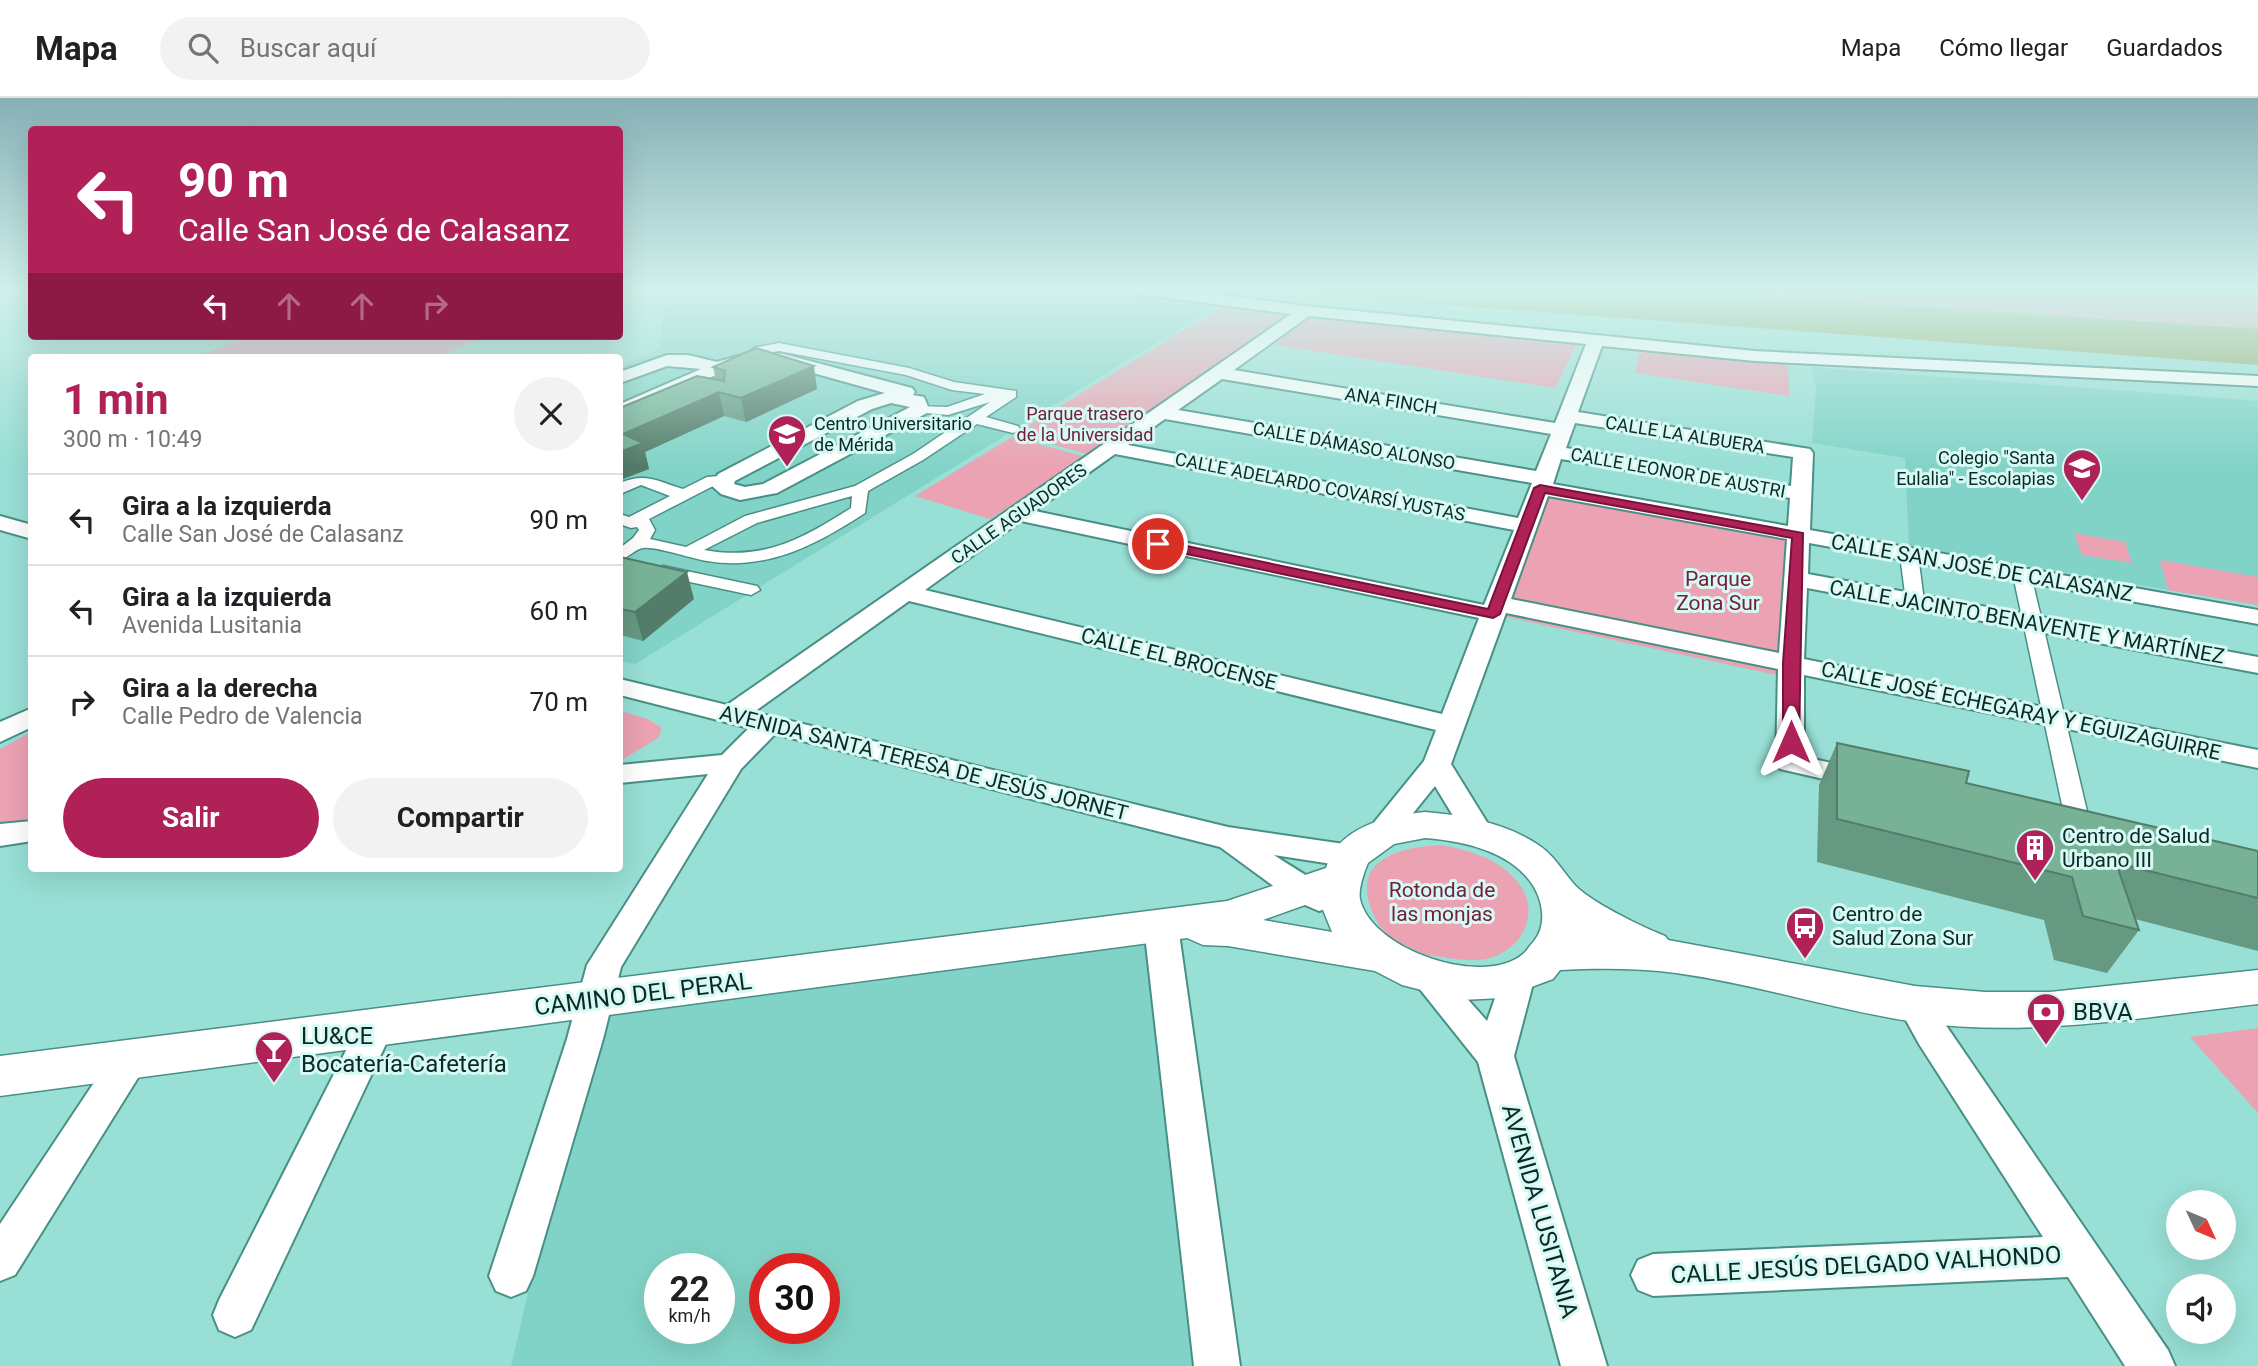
<!DOCTYPE html>
<html lang="es">
<head>
<meta charset="utf-8">
<style>
  :root { --surface:#fff; --page:#f2f2f2; --text:#202124; --muted:#757577; --line:#e0e0e0; --accent:#af2157 }
  body { margin:0; font-family:Roboto,sans-serif; background:var(--page); color:var(--text); height:100vh; display:flex; flex-direction:column; font-size:26px; white-space:nowrap }
  * { box-sizing:border-box; margin:0 }
  p { font-size:23px; color:var(--muted) }
  .icon { flex:none; width:38px; height:38px; fill:none; stroke:currentColor; stroke-width:2; stroke-linecap:round; stroke-linejoin:round }
  .map { position:relative; flex:1; overflow:hidden }
  .details { position:absolute; left:28px; top:256px; width:595px; height:518px; display:flex; flex-direction:column; background:var(--surface); border-radius:7px; box-shadow:0 7px 28px #0002 }
  .details>* { flex:none }
  .hud { position:absolute; left:28px; top:28px; width:595px; height:214px; border-radius:7px; box-shadow:0 7px 28px #0002; background:#af2157; color:#fff; overflow:hidden }
  .needle { width:46px; rotate:134deg }
  .fabs { position:absolute; left:2166px; top:1092px; display:grid; gap:14px }
  .fabs a { display:grid; place-items:center; width:70px; height:70px; border-radius:50%; background:var(--surface); box-shadow:0 7px 28px #0002; font-size:35px }
  .speed { position:absolute; left:644px; top:1155px; display:flex; gap:14px; font-size:35px; font-weight:700; text-align:center }
  .speed>* { display:grid; place-content:center; width:91px; height:91px; border-radius:50%; background:var(--surface); box-shadow:0 7px 28px #0002; line-height:1 }
  .speed small { font-size:18px; font-weight:400 }
  .speed .limit { border:10px solid #d22; background:#fff; color:#111 }
  .pin { position:absolute; display:grid; place-items:center; width:60px; height:60px; color:#fff; margin:-30px; border:4px solid #fff; border-radius:50%; box-shadow:0 2px 7px #0007 }
  .me { position:absolute; width:77px; margin:-38px; rotate:0deg; stroke-linejoin:round; filter:drop-shadow(0 0 5px #0008) }
  .turn { display:flex; align-items:center; gap:24px; height:147px; padding:0 35px; font-size:32px }
  .turn .icon { width:91px; height:91px; stroke-width:2.5 }
  .turn b { display:block; font-size:49px; line-height:60px }
  .lanes { display:flex; align-items:center; height:66px; padding:0 35px; background:#0003; justify-content:center; gap:35px; direction:ltr }
  .lanes .off { opacity:.35 }
  .round { display:grid; place-items:center; flex:none; width:74px; height:74px; border-radius:37px; background:var(--page) }
  .overview { display:flex; align-items:center; justify-content:space-between; height:119px; padding:0 35px }
  h1 { font-size:42px; font-weight:700; line-height:52px; color:var(--accent) }
  .primary-button { display:flex; gap:14px; margin-top:auto; padding:14px 35px }
  .primary-button a { flex:1; height:80px; border-radius:42px; background:var(--accent); color:#fff; font-size:28px; font-weight:700; line-height:80px; text-align:center }
  .primary-button a+a { background:var(--page); color:var(--text) }
  ul { padding:0; list-style:none }
  li { display:flex; align-items:center; gap:21px; height:91px; padding:0 35px; border-top:2px solid var(--line) }
  li div { flex:1 }
  li b { display:block; font-size:26px }
  li em { font-style:normal }
  header { display:flex; align-items:center; gap:42px; box-sizing:border-box; height:98px; padding:0 35px; background:var(--surface); border-bottom:2px solid var(--line) }
  header strong { font-size:33px }
  nav { display:flex; gap:38px; margin-inline-start:auto; font-size:24px }
  .search { width:490px; height:63px; background:var(--page); display:flex; align-items:center; gap:18px; box-sizing:border-box; padding:0 24px; border-radius:38px; color:var(--muted); font-size:26px }
  .map>svg:first-child { display:block }
  .built { fill:#82d3c7; fill-rule:evenodd }
  .green { fill:#eba2b3 }
  .water { fill:#94a96a }
  .lines { fill:none; stroke-linecap:round; stroke-linejoin:round }
  .pedestrian-casing { stroke:#488f86; stroke-width:3 }
  .minor-casing { stroke:#488f86; stroke-width:4 }
  .tertiary-casing { stroke:#488f86; stroke-width:3 }
  .pedestrian { fill:#fff; fill-rule:evenodd }
  .minor { fill:#fff; fill-rule:evenodd }
  .tertiary { fill:#fff; fill-rule:evenodd }
  .wall { fill:#669982 }
  .shaded-wall { fill:#537d6a }
  .building { fill:#77b297; stroke:#537d6a; stroke-width:2 }
  .route { fill:#af2157; stroke:#721539; stroke-width:2 }
  .labels { text-anchor:middle; stroke-width:6; stroke-linejoin:round; paint-order:stroke }
  .far-street-label { font-size:18px; fill:#0b2926; stroke:#d6f9f3 }
  .far-park-label { font-size:18px; fill:#74203c; stroke:#d6f9f3 }
  .far-poi-label { font-size:18px; fill:#0b2926; stroke:#d6f9f3; text-anchor:start }
  .street-label { font-size:21px; fill:#0b2926; stroke:#d6f9f3 }
  .park-label { font-size:21px; fill:#74203c; stroke:#d6f9f3 }
  .poi-label { font-size:21px; fill:#0b2926; stroke:#d6f9f3; text-anchor:start }
  .near-street-label { font-size:24px; fill:#0b2926; stroke:#d6f9f3 }
  .near-poi-label { font-size:24px; fill:#0b2926; stroke:#d6f9f3; text-anchor:start }
</style>
</head>
<body>
<header>
<strong>Mapa</strong>
<div class="search"><svg class="icon" aria-label="search" viewBox="0 0 24 24"><circle cx="10" cy="10" r="6"/><path d="M15 15l6 6"/></svg>Buscar aquí</div>
<nav><a>Mapa</a><a>Cómo llegar</a><a>Guardados</a></nav>
</header>
<div class="map">
<svg width="2258" height="1268" viewBox="0 0 2258 1268">
  <rect width="100%" height="100%" fill="#98dfd5"/>
  <path class="built" d="M620,191H1087L1218,209L1134,258L635,566L620,563V269L659,251L666,202L620,195Z
    M1811,269L2258,303V507L1909,448L1905,360L1812,345L1816,291Z
    M1161,828L1217,1268H511L596,902ZM660,1171H719V1230H660ZM765,1171H824V1230H765Z"/>
  <path class="green" d="M1642,191H2258V231Z
    M1224,207L1292,216L1091,357L1015,336Z
    M1307,219L1577,245L1555,290L1275,247Z
    M251,238H484L438,259H196Z
    M1651,252L1788,266L1789,298L1635,275L1639,255Z
    M1012,339L1086,359L990,421L915,398Z
    M1540,390L1798,437L1791,580L1493,516Z
    M2074,435L2125,444L2132,465L2082,457Z
    M2160,462L2258,479V507L2168,492Z
    M620,613L648,621L662,630L658,640L620,663Z
    M31,634V727L0,730V651Z
    M1442,747C1469,753 1495,759 1514,780C1540,807 1529,844 1496,858C1481,864 1463,862 1448,860C1437,858 1427,858 1417,853C1403,846 1386,839 1378,825C1345,767 1391,749 1442,747Z
    M2258,930V1015L2190,939Z"/>
  <path class="water" d="M1296,191H1642L2258,231V267L1323,198Z"/>
  <g class="lines">
    <g class="pedestrian-casing">
      <path id="pedestrian" d="M779,245L909,270L954,284L1016,293V299L986,319L1018,328L1020,331L1013,335L977,326L923,362L868,393L865,415C816,447 767,473 707,463C692,461 656,448 643,450C635,451 628,460 620,462V450L633,440L639,432L637,429L631,430L620,426V416L629,419L670,398L641,387L620,396V385C645,374 657,383 683,391L707,379L731,377L733,380L731,383L717,386L649,421L655,432L650,441L686,449L745,418L855,388L913,356L990,304L948,317L915,314V308L947,309L985,296L952,292L906,277L779,253L758,257L752,253L753,250ZM852,398L851,410C802,441 764,463 704,452L757,425Z
        M1909,452L1918,457L1924,503L1915,508L1906,503L1900,457Z
        M663,468L757,488L760,492L751,497L657,477L654,473Z
        M2022,472L2031,477L2091,730L2087,736L2079,738L2071,736L2067,730L2013,477Z"/>
    </g>
    <g class="minor-casing">
      <path id="minor" d="M1132,191H1178L1306,208L1755,253L2258,278V288L1755,263L1602,248L1578,314L1810,351L1813,355L1810,432L2258,512V526L1809,445L1808,476L2258,559V575L1807,490L1804,561L2258,652V670L1804,577V659L1873,674L1878,681L1873,688L1863,690L1780,671L1776,665L1778,571L1506,515L1451,666L1493,734L1489,741L1478,744L1467,741L1435,688L1389,745L1378,749L1367,745L1363,738L1424,663L1436,632L909,503L754,614L1228,729L1351,747L1362,750L1367,758L1362,766L1351,769L1274,757C1288,767 1329,789 1335,801L1331,809L1319,813L1291,801L1220,749L775,636L741,671L621,869L603,941L533,1178L526,1193L511,1199L496,1193L489,1178L567,941L587,867L708,676L620,685V667L722,657L749,630L620,597V581L727,607L1291,216L1139,196ZM1309,218L1586,246L1555,325L1234,272ZM1222,281L1551,336L1536,373L1178,312ZM1165,321L1532,385L1518,420L1128,347ZM1575,325L1793,359L1791,388L1566,350ZM1115,356L1514,432L1484,507L1035,413ZM1561,361L1790,400L1788,428L1553,386ZM1548,398L1787,441L1779,555L1511,501ZM1021,423L1479,520L1442,616L925,492Z
        M756,253L783,256L912,290L915,294L913,297L924,299L929,311L927,315L777,395L740,402L721,396L712,388L718,376L858,303L885,295L781,266L757,263L723,274L620,319V306L701,271L667,268L620,285V274L667,257H688L717,264ZM891,305L910,309L763,386L745,389L734,386L735,383L872,311Z
        M0,418L32,427V441L0,432Z
        M32,610V629L0,644V624Z
        M32,723V743L0,748V726Z
        M1161,816L1173,819L1178,828L1240,1268H1194L1144,828L1149,819Z
        M1518,865L1530,869L1535,878L1514,958L1607,1268H1561L1478,964L1411,880L1416,870L1428,867L1440,870L1487,923L1506,869Z
        M1915,892L1928,896L1945,926L2168,1252L2175,1268H2125L2068,1179L1653,1198L1638,1192L1631,1177L1638,1162L1653,1156L2043,1139L1919,946L1897,906L1902,896Z
        M375,916L388,921L393,931L251,1232L235,1239L219,1232L213,1217L219,1202L362,921Z
        M128,949L141,953L147,964L141,975L15,1177L0,1183V1126L115,953Z"/>
    </g>
    <g class="tertiary-casing">
      <path id="tertiary" d="M1425,714C1463,717 1505,725 1537,746C1554,757 1561,771 1573,785C1586,802 1644,830 1665,838L1668,842L1915,888L1985,894H2050L2258,872V906C2144,919 2029,940 1915,924C1835,912 1757,886 1676,875C1638,870 1598,870 1560,872L1553,881L1502,900L1461,902L1402,887L1375,873L1228,848L1203,847L1187,840L0,998V958L1227,803L1326,770C1338,728 1388,718 1425,714ZM1425,740C1463,743 1512,753 1534,789C1544,807 1546,828 1534,843C1530,847 1527,853 1523,856C1484,890 1371,852 1360,801C1358,792 1364,774 1368,765L1394,746ZM1319,802L1332,834L1263,822Z"/>
    </g>
    <use href="#pedestrian" class="pedestrian"/>
    <use href="#minor" class="minor"/>
    <use href="#tertiary" class="tertiary"/>
  </g>
  <path class="wall" d="M713,269L817,291L746,324L724,318L645,354L649,371L620,382V310L716,282Z
    M620,459L694,501L643,543L620,537Z
    M1837,645L1966,685L2258,753V853L2135,821L2139,832L2107,875L2054,862L2044,822L1817,764L1819,687Z"/>
  <path class="shaded-wall" d="M814,268L817,291L746,324L741,300Z
    M719,294L724,318L645,354L649,371L620,382V354L623,336Z
    M687,474L694,501L643,543L635,514Z"/>
  <path class="building" d="M756,250L814,268L741,300L719,294L623,336L643,345L620,354V310L697,278L724,283L725,273L713,269Z
    M620,459L687,474L635,514L620,511Z
    M1837,645L1969,673L1966,685L2258,753V800L2116,765L2139,832L2083,818L2072,779L1837,721Z"/>
  <linearGradient id="sky" x2="0" y2="1"><stop stop-color="#86b0b6"/><stop offset="0.52" stop-color="#d1f1ec"/><stop offset="1" stop-color="#d1f1ec" stop-opacity="0"/></linearGradient>
  <rect width="2258" height="369" fill="url(#sky)"/>
  <path class="route" d="M1540,387L1803,435L1799,644L1796,647L1791,649L1783,644V565L1792,440L1545,395L1500,516L1493,520L1158,450L1152,446L1158,442L1488,511L1534,390Z"/>
  <defs>
    <g id="university-pin" transform="scale(2.0125)"><path d="M0 17L-7.5 6A9.5 9.5 0 1 1 7.5 6Z" fill="#af2157" stroke="#d6f9f3"/><path d="M0-5L7-2L0 1L-7-2ZM-4 1L0 2.5L4 1V4Q0 6-4 4Z" fill="#fff"/></g>
    <g id="school-pin" transform="scale(2.0125)"><path d="M0 17L-7.5 6A9.5 9.5 0 1 1 7.5 6Z" fill="#af2157" stroke="#d6f9f3"/><path d="M0-5L7-2L0 1L-7-2ZM-4 1L0 2.5L4 1V4Q0 6-4 4Z" fill="#fff"/></g>
    <g id="building-pin" transform="scale(2.0125)"><path d="M0 17L-7.5 6A9.5 9.5 0 1 1 7.5 6Z" fill="#af2157" stroke="#d6f9f3"/><path d="M-4-6H4V6H1V3H-1V6H-4ZM-2.5-4.3h1.7v1.8h-1.7ZM.8-4.3h1.7v1.8H.8ZM-2.5-1h1.7V.8h-1.7ZM.8-1h1.7V.8H.8Z" fill="#fff"/></g>
    <g id="bus-pin" transform="scale(2.0125)"><path d="M0 17L-7.5 6A9.5 9.5 0 1 1 7.5 6Z" fill="#af2157" stroke="#d6f9f3"/><path d="M-5-6H5V4H4V6H2V4H-2V6H-4V4H-5ZM-3.5-4V0h7V-4ZM-3.5 1.2v1.5H-2V1.2ZM2 1.2v1.5H3.5V1.2Z" fill="#fff"/></g>
    <g id="bank-pin" transform="scale(2.0125)"><path d="M0 17L-7.5 6A9.5 9.5 0 1 1 7.5 6Z" fill="#af2157" stroke="#d6f9f3"/><path d="M-6-4H6V4H-6ZM0-2.3a2.3 2.3 0 1 0 0 4.6a2.3 2.3 0 1 0 0-4.6Z" fill="#fff"/></g>
    <g id="bar-pin" transform="scale(2.0125)"><path d="M0 17L-7.5 6A9.5 9.5 0 1 1 7.5 6Z" fill="#af2157" stroke="#d6f9f3"/><path d="M-6-5H6L.8 .8V4.5H3.5V6h-7V4.5H-.8V.8Z" fill="#fff"/></g>
  </defs>
  <g fill-rule="evenodd">
    <use href="#university-pin" x="787" y="336"/>
    <use href="#school-pin" x="2082" y="370"/>
    <use href="#building-pin" x="2035" y="750"/>
    <use href="#bus-pin" x="1805" y="828"/>
    <use href="#bank-pin" x="2046" y="914"/>
    <use href="#bar-pin" x="274" y="952"/>
  </g>
  <g class="labels">
    <g class="far-street-label">
      <text transform="translate(1391 303) rotate(9)" y="6">ANA FINCH</text>
      <text transform="translate(1685 337) rotate(9)" y="6">CALLE LA ALBUERA</text>
      <text transform="translate(1354 348) rotate(10)" y="6">CALLE DÁMASO ALONSO</text>
      <text transform="translate(1678 375) rotate(10)" y="6">CALLE LEONOR DE AUSTRI</text>
      <text transform="translate(1320 389) rotate(11)" y="6">CALLE ADELARDO COVARSÍ YUSTAS</text>
      <text transform="translate(1019 416) rotate(-35)" y="6">CALLE AGUADORES</text>
    </g>
    <g class="far-park-label">
      <text x="1085" y="322">Parque trasero<tspan x="1085" dy="21">de la Universidad</tspan></text>
    </g>
    <g class="far-poi-label">
      <text x="814" y="332">Centro Universitario<tspan x="814" dy="21">de Mérida</tspan></text>
      <text x="2055" y="366" text-anchor="end">Colegio "Santa<tspan x="2055" dy="21">Eulalia" - Escolapias</tspan></text>
    </g>
    <g class="street-label">
      <text transform="translate(1982 470) rotate(10)" y="7">CALLE SAN JOSÉ DE CALASANZ</text>
      <text transform="translate(2027 524) rotate(10)" y="7">CALLE JACINTO BENAVENTE Y MARTÍNEZ</text>
      <text transform="translate(1179 561) rotate(14)" y="7">CALLE EL BROCENSE</text>
      <text transform="translate(2021 613) rotate(12)" y="7">CALLE JOSÉ ECHEGARAY Y EGUIZAGUIRRE</text>
      <text transform="translate(924 665) rotate(14)" y="7">AVENIDA SANTA TERESA DE JESÚS JORNET</text>
    </g>
    <g class="park-label">
      <text x="1718" y="488">Parque<tspan x="1718" dy="24">Zona Sur</tspan></text>
      <text x="1442" y="799">Rotonda de<tspan x="1442" dy="24">las monjas</tspan></text>
    </g>
    <g class="poi-label">
      <text x="2062" y="745">Centro de Salud<tspan x="2062" dy="24">Urbano III</tspan></text>
      <text x="1832" y="823">Centro de<tspan x="1832" dy="24">Salud Zona Sur</tspan></text>
    </g>
    <g class="near-street-label">
      <text transform="translate(643 896) rotate(-7)" y="8">CAMINO DEL PERAL</text>
      <text transform="translate(1540 1113) rotate(74)" y="8">AVENIDA LUSITANIA</text>
      <text transform="translate(1866 1167) rotate(-3)" y="8">CALLE JESÚS DELGADO VALHONDO</text>
    </g>
    <g class="near-poi-label">
      <text x="2073" y="922">BBVA</text>
      <text x="301" y="946">LU&amp;CE<tspan x="301" dy="28">Bocatería-Cafetería</tspan></text>
    </g>
  </g>
</svg>
<div class="fabs">
<a><svg class="needle" viewBox="-14 -14 28 28"><path d="M0-13l5 13h-10z" fill="#e53935"/><path d="M0 13l5-13h-10z" fill="#757577"/></svg></a>
<a><svg class="icon" aria-label="sound" viewBox="0 0 24 24"><path d="M4 9h4l5-4v14l-5-4H4zM17 9q2 3 0 6"/></svg></a>
</div>
<div class="speed"><div>22<small>km/h</small></div><div class="limit">30</div></div>
<div class="pin" style="left:1158px;top:446px;background:#d93025"><svg class="icon" aria-label="arrive" viewBox="0 0 24 24"><path d="M6 21V4h12l-3 4 3 4H6"/></svg></div>
<svg class="me" style="left:1791px;top:644px" viewBox="-20 -20 40 40"><path d="M0-17L14 15 0 8-14 15z" fill="#af2157" stroke="#fff" stroke-width="4"/></svg>
<div class="hud">
<div class="turn"><svg class="icon" aria-label="left" viewBox="0 0 24 24"><path d="M17 20v-9H6M10 6l-5 5 5 5"/></svg><div><b>90 m</b>Calle San José de Calasanz</div></div>
<div class="lanes"><svg class="icon" aria-label="left" viewBox="0 0 24 24"><path d="M17 20v-9H6M10 6l-5 5 5 5"/></svg><svg class="icon off" aria-label="ahead" viewBox="0 0 24 24"><path d="M12 20V5M6 11l6-6 6 6"/></svg><svg class="icon off" aria-label="ahead" viewBox="0 0 24 24"><path d="M12 20V5M6 11l6-6 6 6"/></svg><svg class="icon off" aria-label="right" viewBox="0 0 24 24"><path d="M7 20v-9h11M14 6l5 5-5 5"/></svg></div>
</div>
<section class="details">
<div class="overview"><div><h1>1 min</h1><p>300 m · 10:49</p></div><a class="round"><svg class="icon" aria-label="close" viewBox="0 0 24 24"><path d="M6 6l12 12M18 6L6 18"/></svg></a></div>
<ul>
<li><svg class="icon" aria-label="left" viewBox="0 0 24 24"><path d="M17 20v-9H6M10 6l-5 5 5 5"/></svg><div><b>Gira a la izquierda</b><p>Calle San José de Calasanz</p></div><em>90 m</em></li>
<li><svg class="icon" aria-label="left" viewBox="0 0 24 24"><path d="M17 20v-9H6M10 6l-5 5 5 5"/></svg><div><b>Gira a la izquierda</b><p>Avenida Lusitania</p></div><em>60 m</em></li>
<li><svg class="icon" aria-label="right" viewBox="0 0 24 24"><path d="M7 20v-9h11M14 6l5 5-5 5"/></svg><div><b>Gira a la derecha</b><p>Calle Pedro de Valencia</p></div><em>70 m</em></li>
</ul>
<div class="primary-button"><a>Salir</a><a>Compartir</a></div>
</section>
</div>
</body>
</html>
